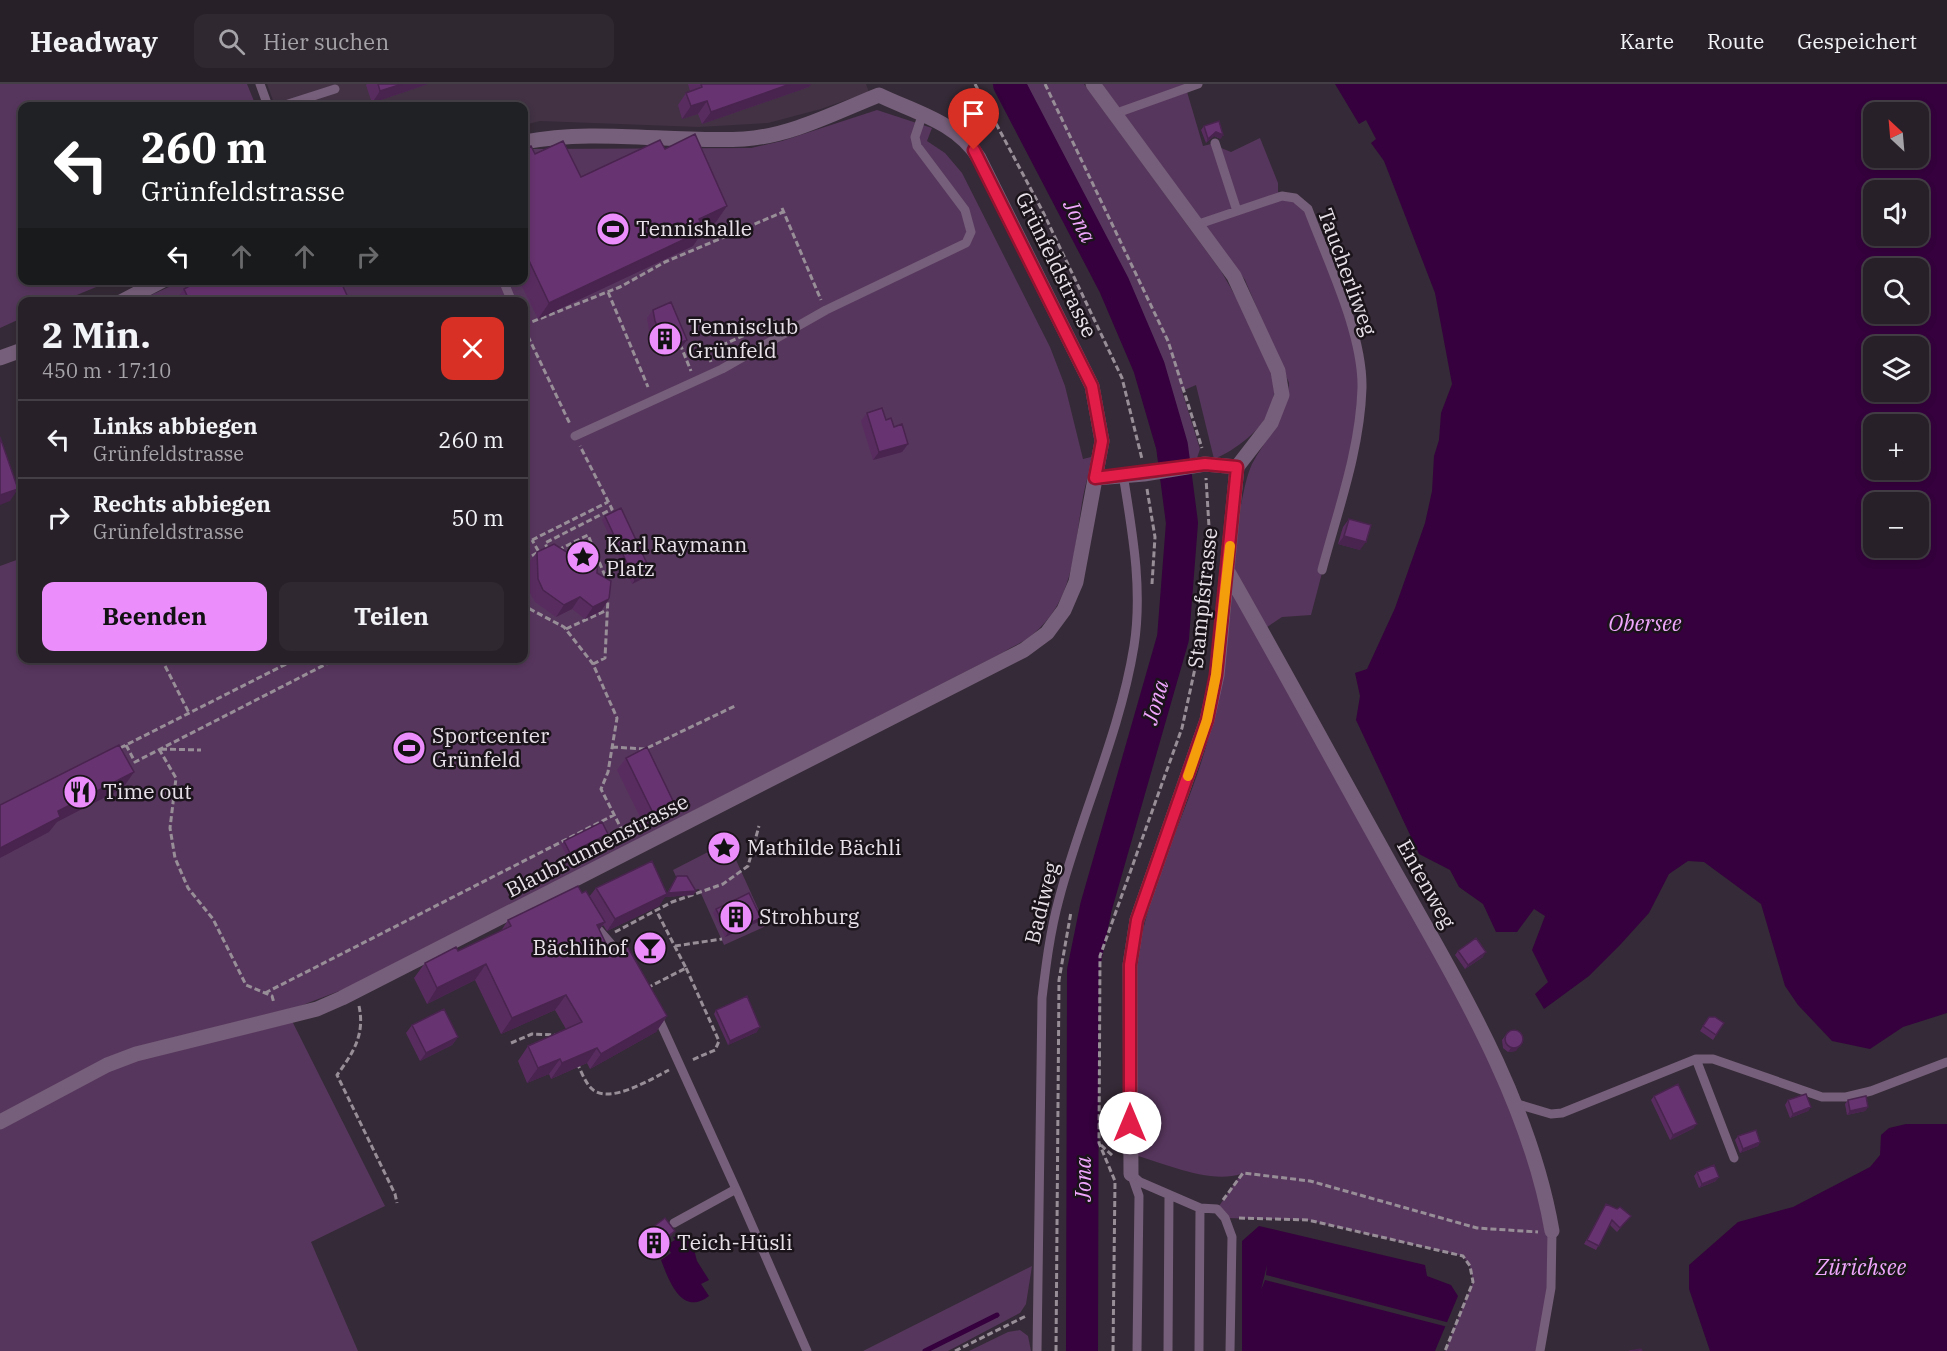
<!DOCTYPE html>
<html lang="de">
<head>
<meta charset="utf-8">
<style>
  :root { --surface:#282029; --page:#302831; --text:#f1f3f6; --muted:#a5a3a8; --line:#443e46; --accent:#eb8dfb }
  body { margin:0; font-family:"IBM Plex Serif",serif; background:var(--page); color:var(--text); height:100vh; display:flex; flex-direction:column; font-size:22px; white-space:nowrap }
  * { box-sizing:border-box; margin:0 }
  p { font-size:20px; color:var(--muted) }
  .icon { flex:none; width:33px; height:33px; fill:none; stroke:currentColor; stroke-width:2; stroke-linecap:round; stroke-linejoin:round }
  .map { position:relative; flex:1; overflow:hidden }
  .side { position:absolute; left:18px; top:213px; width:510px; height:366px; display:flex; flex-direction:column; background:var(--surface); border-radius:12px; box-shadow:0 3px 9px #0003,0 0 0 2px var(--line) }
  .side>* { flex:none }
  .banner { position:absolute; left:18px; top:18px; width:510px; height:183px; border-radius:12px; box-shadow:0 3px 9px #0003,0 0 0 2px var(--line); background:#202124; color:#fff; overflow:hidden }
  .needle { width:39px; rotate:334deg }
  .controls { position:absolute; left:1863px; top:18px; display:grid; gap:12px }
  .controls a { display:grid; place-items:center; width:66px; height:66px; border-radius:12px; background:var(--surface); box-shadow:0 3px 9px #0003,0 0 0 2px var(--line); font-size:30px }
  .pin { position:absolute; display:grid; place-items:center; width:51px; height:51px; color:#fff; margin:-62px -26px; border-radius:50% 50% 50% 0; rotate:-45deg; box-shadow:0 0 6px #0007 }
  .pin .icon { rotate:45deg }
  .me { position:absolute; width:66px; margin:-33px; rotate:0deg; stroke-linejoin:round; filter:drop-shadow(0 0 4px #0008) }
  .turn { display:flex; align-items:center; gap:21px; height:126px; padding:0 24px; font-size:27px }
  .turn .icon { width:78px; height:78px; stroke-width:2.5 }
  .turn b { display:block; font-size:42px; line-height:51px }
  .lanes { display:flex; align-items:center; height:57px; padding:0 24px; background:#0003; justify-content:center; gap:30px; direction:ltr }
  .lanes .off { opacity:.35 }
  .round { display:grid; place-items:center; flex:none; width:63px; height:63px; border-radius:12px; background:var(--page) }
  .overview { display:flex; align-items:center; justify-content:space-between; height:102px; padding:0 24px }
  h1 { font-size:36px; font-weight:700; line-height:45px }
  .primary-button { display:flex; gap:12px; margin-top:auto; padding:12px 24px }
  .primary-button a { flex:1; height:69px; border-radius:12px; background:var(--accent); color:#111; font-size:24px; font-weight:700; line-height:69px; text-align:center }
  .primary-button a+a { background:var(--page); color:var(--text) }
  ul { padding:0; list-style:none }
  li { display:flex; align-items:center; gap:18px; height:78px; padding:0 24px; border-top:2px solid var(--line) }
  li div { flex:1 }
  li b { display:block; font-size:22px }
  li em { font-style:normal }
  header { display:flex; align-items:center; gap:36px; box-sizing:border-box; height:84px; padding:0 30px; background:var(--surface); border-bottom:2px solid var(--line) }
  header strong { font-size:28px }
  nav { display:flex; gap:33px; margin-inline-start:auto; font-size:21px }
  .search { width:420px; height:54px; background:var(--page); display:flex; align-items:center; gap:15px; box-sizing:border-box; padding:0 21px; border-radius:12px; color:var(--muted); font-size:22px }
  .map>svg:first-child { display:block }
  .built { fill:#423244 }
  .green { fill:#57365d }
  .water { fill:#35003d; fill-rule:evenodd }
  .pier { fill:#352a37 }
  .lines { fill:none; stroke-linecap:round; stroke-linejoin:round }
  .stream { stroke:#35003d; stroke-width:5 }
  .river { stroke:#35003d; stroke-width:32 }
  .path { stroke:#978e98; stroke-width:3; stroke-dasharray:6 3; stroke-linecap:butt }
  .service { stroke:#765f7a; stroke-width:9 }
  .minor { stroke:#765f7a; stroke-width:15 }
  .wall { fill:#592c60 }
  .shaded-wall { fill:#48244e }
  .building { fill:#673370; stroke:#48244e; stroke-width:1.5 }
  .route-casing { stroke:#92132f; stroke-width:15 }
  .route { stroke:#e11d48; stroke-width:10 }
  .slow { stroke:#f59e0b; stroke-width:10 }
  .labels { text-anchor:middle; stroke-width:5; stroke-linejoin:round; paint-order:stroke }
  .poi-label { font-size:21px; fill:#e8e1e9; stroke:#1a141a; text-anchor:start }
  .street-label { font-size:21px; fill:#e8e1e9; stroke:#1a141a }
  .water-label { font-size:22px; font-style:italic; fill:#f1a6fe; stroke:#1a141a }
</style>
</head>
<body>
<header>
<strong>Headway</strong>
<div class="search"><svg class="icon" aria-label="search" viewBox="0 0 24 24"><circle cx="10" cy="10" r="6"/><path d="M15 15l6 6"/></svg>Hier suchen</div>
<nav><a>Karte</a><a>Route</a><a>Gespeichert</a></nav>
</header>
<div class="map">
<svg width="1947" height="1267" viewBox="0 0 1947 1267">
  <rect width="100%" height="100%" fill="#352a37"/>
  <path class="built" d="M267,0H866L869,8L821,25L768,39L699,43L540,37L524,41V22H275Z"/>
  <path class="green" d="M0,0H247L256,22H22V196L111,197L62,217L22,218V234L0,244Z
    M1024,0H1084L1221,187C1237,215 1275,278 1274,309C1273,339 1238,365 1214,375L1196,301L1182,307L1200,365L1197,374L1189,377C1149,245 1087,122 1024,0Z
    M1102,0H1187L1185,1L1203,62L1211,60L1231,68L1260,54L1278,99V108L1295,114L1308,125L1353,246L1362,302L1356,359L1311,531L1282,533L1261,547L1499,980L1548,1122L1551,1204L1540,1267H1445L1473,1198L1470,1182L1463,1172L1308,1136L1225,1134L1217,1125L1241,1090C1208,1100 1165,1079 1134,1071L1137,877C1149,799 1187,731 1208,656C1230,581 1232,499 1241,421C1244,407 1246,393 1252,380C1267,352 1288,332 1289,299L1245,196Z
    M877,26L932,44L927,57L945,69L962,89L1050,263L1065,302L1083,375L1095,372C1069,431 1088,506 1032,551C1024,558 1013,562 1004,568L347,904L287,927L385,1122L311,1158L358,1267H0V1042L131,965L0,1031V482L22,474V574H524V218L138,217L182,197L524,196L531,65L751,64L782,57Z
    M722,766L736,776L766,842L724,861L699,805L683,808L673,786L708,768Z
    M1032,1182L1026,1220L1020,1229L948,1267H863Z
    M1020,1246L1028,1252L1031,1267H969L1008,1248Z"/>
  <path class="water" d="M1335,0H1947V929L1903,943L1870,965L1832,957L1798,921L1785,902L1761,820L1704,778L1688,777L1669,790L1649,829L1620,861L1589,892L1544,925L1535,910L1548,898L1532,866L1545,832L1534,825L1517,848H1496L1483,820L1459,803L1450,786L1419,770L1356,636L1360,612L1355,589L1367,585L1395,524L1425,439L1432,407L1434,372L1439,356L1441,329L1452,300L1435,209L1384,77L1371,59L1376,55L1366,36L1359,40ZM1874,28H1918V74H1874ZM1874,106H1918V152H1874ZM1874,184H1918V230H1874ZM1874,262H1918V308H1874ZM1874,340H1918V386H1874ZM1874,418H1918V464H1874Z
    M1906,1040H1947V1267H1710L1689,1205V1181L1738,1138L1793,1123L1870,1083L1880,1071L1881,1051L1889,1044Z
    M1259,1142L1425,1181L1427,1192L1451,1201L1458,1212L1435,1267H1242V1157Z
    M685,1152L692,1158L697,1177L709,1196L701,1200L709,1212C682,1233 669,1197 661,1176L671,1169L666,1161L675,1156L673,1153Z"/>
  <path class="pier" d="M1267,1181L1266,1191L1450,1239L1448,1243L1265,1196L1261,1206Z"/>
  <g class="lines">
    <path class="stream" d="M925,1267L997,1231"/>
    <path class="river" d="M1009,0L1114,201L1149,283L1172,362L1182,439L1173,554L1096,823L1083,887L1082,1267"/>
    <path class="path" d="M975,0L1043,128L1122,294L1142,375
      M1045,0L1168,257L1202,364
      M782,124L821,216
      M608,208L648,303
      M524,241L620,203L665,178L783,128
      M524,244L570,340
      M680,260L691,287
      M711,278L707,268L776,237
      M1147,405L1155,453L1152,500
      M524,460L608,418
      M548,466L545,459L612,425L580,362
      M558,466L588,451L608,499
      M524,476L539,468L532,456
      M524,518L526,523L564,543L593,580L617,634L608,688L601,705L625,752
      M566,545L607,526
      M161,574L189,629
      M593,580L605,574L608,514
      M126,661L135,678L338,574
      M612,663L645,665L737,621
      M120,664L298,574
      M159,665L176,694L170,744L175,774L188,804L213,835L246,901L272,912L274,919
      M161,665L201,666
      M615,848L672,818L723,800L748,782L759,742
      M675,862L722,855
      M686,884L719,957L715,966L692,976
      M647,904L686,884L656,826
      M265,909L614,731
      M359,922C365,950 354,968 337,991L395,1110L397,1119
      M511,959L532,950L555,951
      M577,979C581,987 585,998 591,1004C608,1022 651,995 669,986
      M1101,1061L1114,1073
      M1223,1116L1243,1089L1310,1097L1477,1144L1538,1148
      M1239,1134L1308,1136L1463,1172L1470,1182L1473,1198L1445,1267
      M955,1267L1026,1232
      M1056,1267L1059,896L1071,828
      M1113,1267L1115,1097L1099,1059L1100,872L1182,644L1199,566L1210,459L1206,394"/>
    <path class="service" d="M260,0L268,22
      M282,22L335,5
      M1114,30L1198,0
      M1215,59L1237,127
      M1196,141L1282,112L1295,114L1308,125C1327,176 1363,249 1362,304C1360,366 1338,426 1322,486
      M503,196L512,218
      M575,352L722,285L826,226L966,159L971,148L965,126L917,62L915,53L923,29
      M598,845L624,875
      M657,931L736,1105L674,1139
      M1696,975L1734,1074
      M1514,1019L1551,1030L1562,1029L1696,975H1713L1822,1013H1846L1871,1007L1947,978
      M1131,1090L1140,1098L1200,1124L1199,1267
      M1132,1092L1139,1112L1137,1267
      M736,1105L807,1267
      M1200,1124L1217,1125L1225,1134L1232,1153L1230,1267
      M1037,1267L1042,914C1046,881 1050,848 1059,815C1081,731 1120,649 1134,562C1143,504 1132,447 1123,390
      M1168,1267L1169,1111
      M1540,1267L1551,1204L1552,1147"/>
    <path class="minor" d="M1093,0L1234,192L1278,287L1282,311L1271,339L1237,383L1217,591L1207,636L1137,836L1130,881L1131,1090
      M121,218L163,196
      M0,274L22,266
      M1096,394L1144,390L1205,380L1237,383
      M1228,488C1285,588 1340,690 1396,790C1459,902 1530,1019 1552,1147
      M0,1038L107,981L136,970L317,925L342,914L1024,566L1047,549L1064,526L1076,498L1102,357L1092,302L979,74C957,38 914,28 879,11C836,28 791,52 744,55C671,59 596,44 524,58"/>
  </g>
  <path class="wall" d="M367,0H428L372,19L366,1Z
    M688,0H811L809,3L702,40L698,30L682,35L678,21L686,9L690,7Z
    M1204,42L1221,55L1214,52L1206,59L1201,46Z
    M524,65L581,93L665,65L716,138L703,144L693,162L538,235L519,196H524Z
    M242,197L350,218H174L184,205Z
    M653,226L681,264L662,273L649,246L647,234Z
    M867,329L886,336L908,360L902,368L873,376L861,337Z
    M605,432L651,488L648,492L632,500L602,436Z
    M1349,435L1360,466L1338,460L1343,443Z
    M537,468L597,489L609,515L601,527L585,535L572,525L556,533L535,518L529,507L528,480Z
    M626,674L675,721L666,733L645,743L617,686Z
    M608,750L605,754L567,773L561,761L564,757Z
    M677,792L696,807L693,811L665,813L666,811L659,822L607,847L603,841L599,846L611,870L667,932L656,948L590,985L587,979L551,995L549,990L527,999L518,977L528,962L566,945L555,926L501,950L475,896L427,920L414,894L425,879L458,867L501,847L508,836L582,809L589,813L596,804L667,809Z
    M716,825L758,838L725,853L713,829Z
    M1458,867L1483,873L1465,885L1455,871Z
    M716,926L757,948L728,961L714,930Z
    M1709,933L1724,939L1713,956L1700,947Z
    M412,941L458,953L452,961L420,977L406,949Z
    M1505,952L1516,967L1508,968L1503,964L1502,956Z
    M1654,1012L1694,1044L1670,1056L1651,1016Z
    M1788,1016L1811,1023L1808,1027L1790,1034L1785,1021Z
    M1848,1016L1868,1023L1865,1027L1847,1031L1845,1020Z
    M1738,1052L1760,1058L1758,1062L1740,1069L1735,1056Z
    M1697,1088L1716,1097L1699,1104L1694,1092Z
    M1606,1120L1631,1132L1617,1148L1610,1141L1596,1166L1584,1160Z
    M645,1149L672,1151L651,1166L642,1153Z"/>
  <path class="shaded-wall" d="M402,0H428L372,19L380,7Z
    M790,0H811L809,3L702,40L711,28Z
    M707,17L698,30L682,35L691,22Z
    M1216,48L1223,51L1221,55L1214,52L1206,59L1208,55Z
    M727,122L716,138L688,151L699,135Z
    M704,146L693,162L538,235L549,219Z
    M687,256L681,264L662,273L667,264Z
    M908,360L902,368L873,376L879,368Z
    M18,405L10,417L0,421V411Z
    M1344,452L1366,458L1360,466L1338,460Z
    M651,488L648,492L632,500L635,496Z
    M580,513L572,525L556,533L564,521Z
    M609,515L601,527L585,535L593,523Z
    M134,688L123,704L57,738L49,748L0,774V764L58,727Z
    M675,721L666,733L645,743L654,731Z
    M608,750L605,754L567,773L570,769Z
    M696,807L693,811L665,813L668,809Z
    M667,810L659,822L607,847L615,835Z
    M761,834L758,838L725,853L728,849Z
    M605,838L594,853L597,841Z
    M1486,868L1483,873L1465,885L1468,881Z
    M486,880L475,896L427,920L437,904Z
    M566,911L555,926L501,950L512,934Z
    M667,932L656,948L590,985L601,970Z
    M760,943L757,948L728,961L730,957Z
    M458,953L452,961L420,977L426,969Z
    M1523,958L1516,967L1508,968L1511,964Z
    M597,964L587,979L551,995L562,979Z
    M560,975L549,990L527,999L538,984Z
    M1811,1023L1808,1027L1790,1034L1793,1030Z
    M1868,1023L1865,1027L1847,1031L1850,1027Z
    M1697,1040L1694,1044L1670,1056L1673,1051Z
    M1760,1058L1758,1062L1740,1069L1743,1065Z
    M1719,1093L1716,1097L1699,1104L1702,1100Z
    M675,1147L672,1151L651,1166L654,1162Z"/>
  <path class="building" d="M378,0H402L380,7Z
    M701,0H790L711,28L707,17L691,22L686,9L702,3Z
    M1219,37L1223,51L1216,48L1208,55L1204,42Z
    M695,50L727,122L699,135L704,146L549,219L524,166V65L531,62L535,70L563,57L581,93L660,56L665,65Z
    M200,196H242V197L244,196H340L350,218H190L184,205Z
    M671,218L687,256L667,264L655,237L653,226Z
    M882,324L886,336L891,334L894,343L902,340L908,360L879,368L867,329Z
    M0,353L18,405L0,411Z
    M621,424L651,488L635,496L605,432Z
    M1349,435L1371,441L1366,458L1344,452Z
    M554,460L568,469L584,461L598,471L597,489L611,497L609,515L593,523L580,513L564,521L543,506L538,495L537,468Z
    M119,661L134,688L58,727L60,733L0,764V721Z
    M647,663L675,721L654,731L626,674Z
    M602,738L608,750L570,769L564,757Z
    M652,777L667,810L615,835L596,804Z
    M677,792H687L696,807L668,809Z
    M578,802L582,809L586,807L605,838L597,841L611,870L627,862L667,932L601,970L597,964L562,979L560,975L538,984L528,962L582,938L566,911L512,934L486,880L437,904L425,879L456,863L458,867L511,842L508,836Z
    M749,809L761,834L728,849L716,825Z
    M1476,854L1486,868L1468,881L1458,867Z
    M747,912L760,943L730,957L716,926Z
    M444,925L458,953L426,969L412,941Z
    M1709,933H1715L1724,939L1716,951L1703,942Z
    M1505 955a9 9 0 1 1 18 0a9 9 0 1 1-18 0Z
    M1678,1000L1697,1040L1673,1051L1654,1012Z
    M1806,1010L1811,1023L1793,1030L1788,1016Z
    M1866,1012L1868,1023L1850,1027L1848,1016Z
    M1756,1046L1760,1058L1743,1065L1738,1052Z
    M1714,1081L1719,1093L1702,1100L1697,1088Z
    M1606,1120L1617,1125L1620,1123L1631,1132L1620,1144L1612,1136L1599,1162L1587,1156Z
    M665,1134L675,1147L654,1162L645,1149Z
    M1641,1265L1642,1267H1629Z"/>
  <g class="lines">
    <g class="route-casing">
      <path id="route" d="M974,66L1092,302L1102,357L1095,394L1205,380L1237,383L1216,591L1207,636L1137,836L1130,881V1039"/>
    </g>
    <use href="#route" class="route"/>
    <path class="slow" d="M1188,692L1207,636L1216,591L1230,462"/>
  </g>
  <defs>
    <g id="stadium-disc" transform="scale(1.725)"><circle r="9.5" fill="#eb8dfb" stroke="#1a141a"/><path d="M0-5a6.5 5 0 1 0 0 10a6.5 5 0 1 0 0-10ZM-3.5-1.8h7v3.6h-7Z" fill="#111"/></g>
    <g id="building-disc" transform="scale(1.725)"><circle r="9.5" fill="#eb8dfb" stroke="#1a141a"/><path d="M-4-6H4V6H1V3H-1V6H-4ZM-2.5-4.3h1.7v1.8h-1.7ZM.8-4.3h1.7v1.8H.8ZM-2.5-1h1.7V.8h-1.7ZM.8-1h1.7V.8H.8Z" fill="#111"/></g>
    <g id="sight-disc" transform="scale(1.725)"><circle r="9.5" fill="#eb8dfb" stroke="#1a141a"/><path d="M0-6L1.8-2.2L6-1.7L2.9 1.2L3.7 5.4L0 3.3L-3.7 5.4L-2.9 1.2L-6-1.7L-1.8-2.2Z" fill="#111"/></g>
    <g id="restaurant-disc" transform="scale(1.725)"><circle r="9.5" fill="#eb8dfb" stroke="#1a141a"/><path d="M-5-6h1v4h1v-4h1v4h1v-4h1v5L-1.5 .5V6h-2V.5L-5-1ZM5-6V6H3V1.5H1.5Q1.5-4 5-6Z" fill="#111"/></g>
    <g id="bar-disc" transform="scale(1.725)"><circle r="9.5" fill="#eb8dfb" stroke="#1a141a"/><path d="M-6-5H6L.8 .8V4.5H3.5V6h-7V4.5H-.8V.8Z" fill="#111"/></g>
  </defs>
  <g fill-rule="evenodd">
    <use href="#stadium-disc" x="613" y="145"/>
    <use href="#building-disc" x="665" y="255"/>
    <use href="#sight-disc" x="583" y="473"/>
    <use href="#stadium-disc" x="409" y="664"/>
    <use href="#restaurant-disc" x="80" y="708"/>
    <use href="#sight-disc" x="724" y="764"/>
    <use href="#building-disc" x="736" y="833"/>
    <use href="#bar-disc" x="650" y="864"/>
    <use href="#building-disc" x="654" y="1159"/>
  </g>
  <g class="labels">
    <g class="poi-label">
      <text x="636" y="152">Tennishalle</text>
      <text x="688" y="250">Tennisclub<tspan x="688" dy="24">Grünfeld</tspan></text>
      <text x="606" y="468">Karl Raymann<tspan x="606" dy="24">Platz</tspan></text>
      <text x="432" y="659">Sportcenter<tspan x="432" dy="24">Grünfeld</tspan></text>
      <text x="103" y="715">Time out</text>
      <text x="747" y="771">Mathilde Bächli</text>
      <text x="759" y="840">Strohburg</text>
      <text x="627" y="871" text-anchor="end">Bächlihof</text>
      <text x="677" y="1166">Teich-Hüsli</text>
    </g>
    <g class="street-label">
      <text transform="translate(1056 181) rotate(64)" y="7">Grünfeldstrasse</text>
      <text transform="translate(1347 188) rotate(70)" y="7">Taucherliweg</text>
      <text transform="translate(1203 514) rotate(-84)" y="7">Stampfstrasse</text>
      <text transform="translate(597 762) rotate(-27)" y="7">Blaubrunnenstrasse</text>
      <text transform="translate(1426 800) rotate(61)" y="7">Entenweg</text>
      <text transform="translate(1042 819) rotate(-76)" y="7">Badiweg</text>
    </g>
    <g class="water-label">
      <text transform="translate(1080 137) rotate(63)" y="8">Jona</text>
      <text x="1645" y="547">Obersee</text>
      <text transform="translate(1155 618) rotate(-74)" y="8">Jona</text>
      <text transform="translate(1083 1095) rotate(-90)" y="8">Jona</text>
      <text x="1861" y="1191">Zürichsee</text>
    </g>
  </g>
</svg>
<div class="controls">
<a><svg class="needle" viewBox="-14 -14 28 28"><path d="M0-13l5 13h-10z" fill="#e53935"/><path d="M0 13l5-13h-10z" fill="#a5a3a8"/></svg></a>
<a><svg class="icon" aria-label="sound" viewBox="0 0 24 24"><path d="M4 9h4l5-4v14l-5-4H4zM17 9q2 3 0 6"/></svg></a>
<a><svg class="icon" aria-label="search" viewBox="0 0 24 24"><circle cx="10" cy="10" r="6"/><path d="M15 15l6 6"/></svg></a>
<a><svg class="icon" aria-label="layers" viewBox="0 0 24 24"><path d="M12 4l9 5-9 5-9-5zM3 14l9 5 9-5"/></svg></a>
<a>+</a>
<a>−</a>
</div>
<div class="pin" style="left:974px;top:66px;background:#d93025"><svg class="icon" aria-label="arrive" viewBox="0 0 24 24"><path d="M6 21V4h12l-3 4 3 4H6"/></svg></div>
<svg class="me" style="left:1130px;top:1039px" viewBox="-20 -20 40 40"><circle r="19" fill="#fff"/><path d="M0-13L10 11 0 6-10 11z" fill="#e11d48"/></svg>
<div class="banner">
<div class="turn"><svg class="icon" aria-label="left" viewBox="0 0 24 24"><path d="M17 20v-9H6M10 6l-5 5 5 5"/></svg><div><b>260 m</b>Grünfeldstrasse</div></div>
<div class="lanes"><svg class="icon" aria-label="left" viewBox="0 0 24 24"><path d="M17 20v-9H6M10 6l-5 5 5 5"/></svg><svg class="icon off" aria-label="ahead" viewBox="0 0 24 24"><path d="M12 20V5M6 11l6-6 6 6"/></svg><svg class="icon off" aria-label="ahead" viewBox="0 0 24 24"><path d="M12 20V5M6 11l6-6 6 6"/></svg><svg class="icon off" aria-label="right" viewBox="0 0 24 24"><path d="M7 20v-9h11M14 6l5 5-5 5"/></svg></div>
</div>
<section class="side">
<div class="overview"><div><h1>2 Min.</h1><p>450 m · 17:10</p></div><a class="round" style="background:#d93025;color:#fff"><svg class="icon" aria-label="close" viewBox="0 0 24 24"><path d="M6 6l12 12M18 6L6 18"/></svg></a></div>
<ul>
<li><svg class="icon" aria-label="left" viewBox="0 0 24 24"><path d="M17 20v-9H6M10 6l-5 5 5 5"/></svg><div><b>Links abbiegen</b><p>Grünfeldstrasse</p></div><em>260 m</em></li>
<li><svg class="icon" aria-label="right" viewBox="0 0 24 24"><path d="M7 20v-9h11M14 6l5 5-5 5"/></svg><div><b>Rechts abbiegen</b><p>Grünfeldstrasse</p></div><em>50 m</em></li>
</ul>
<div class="primary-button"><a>Beenden</a><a>Teilen</a></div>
</section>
</div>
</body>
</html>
